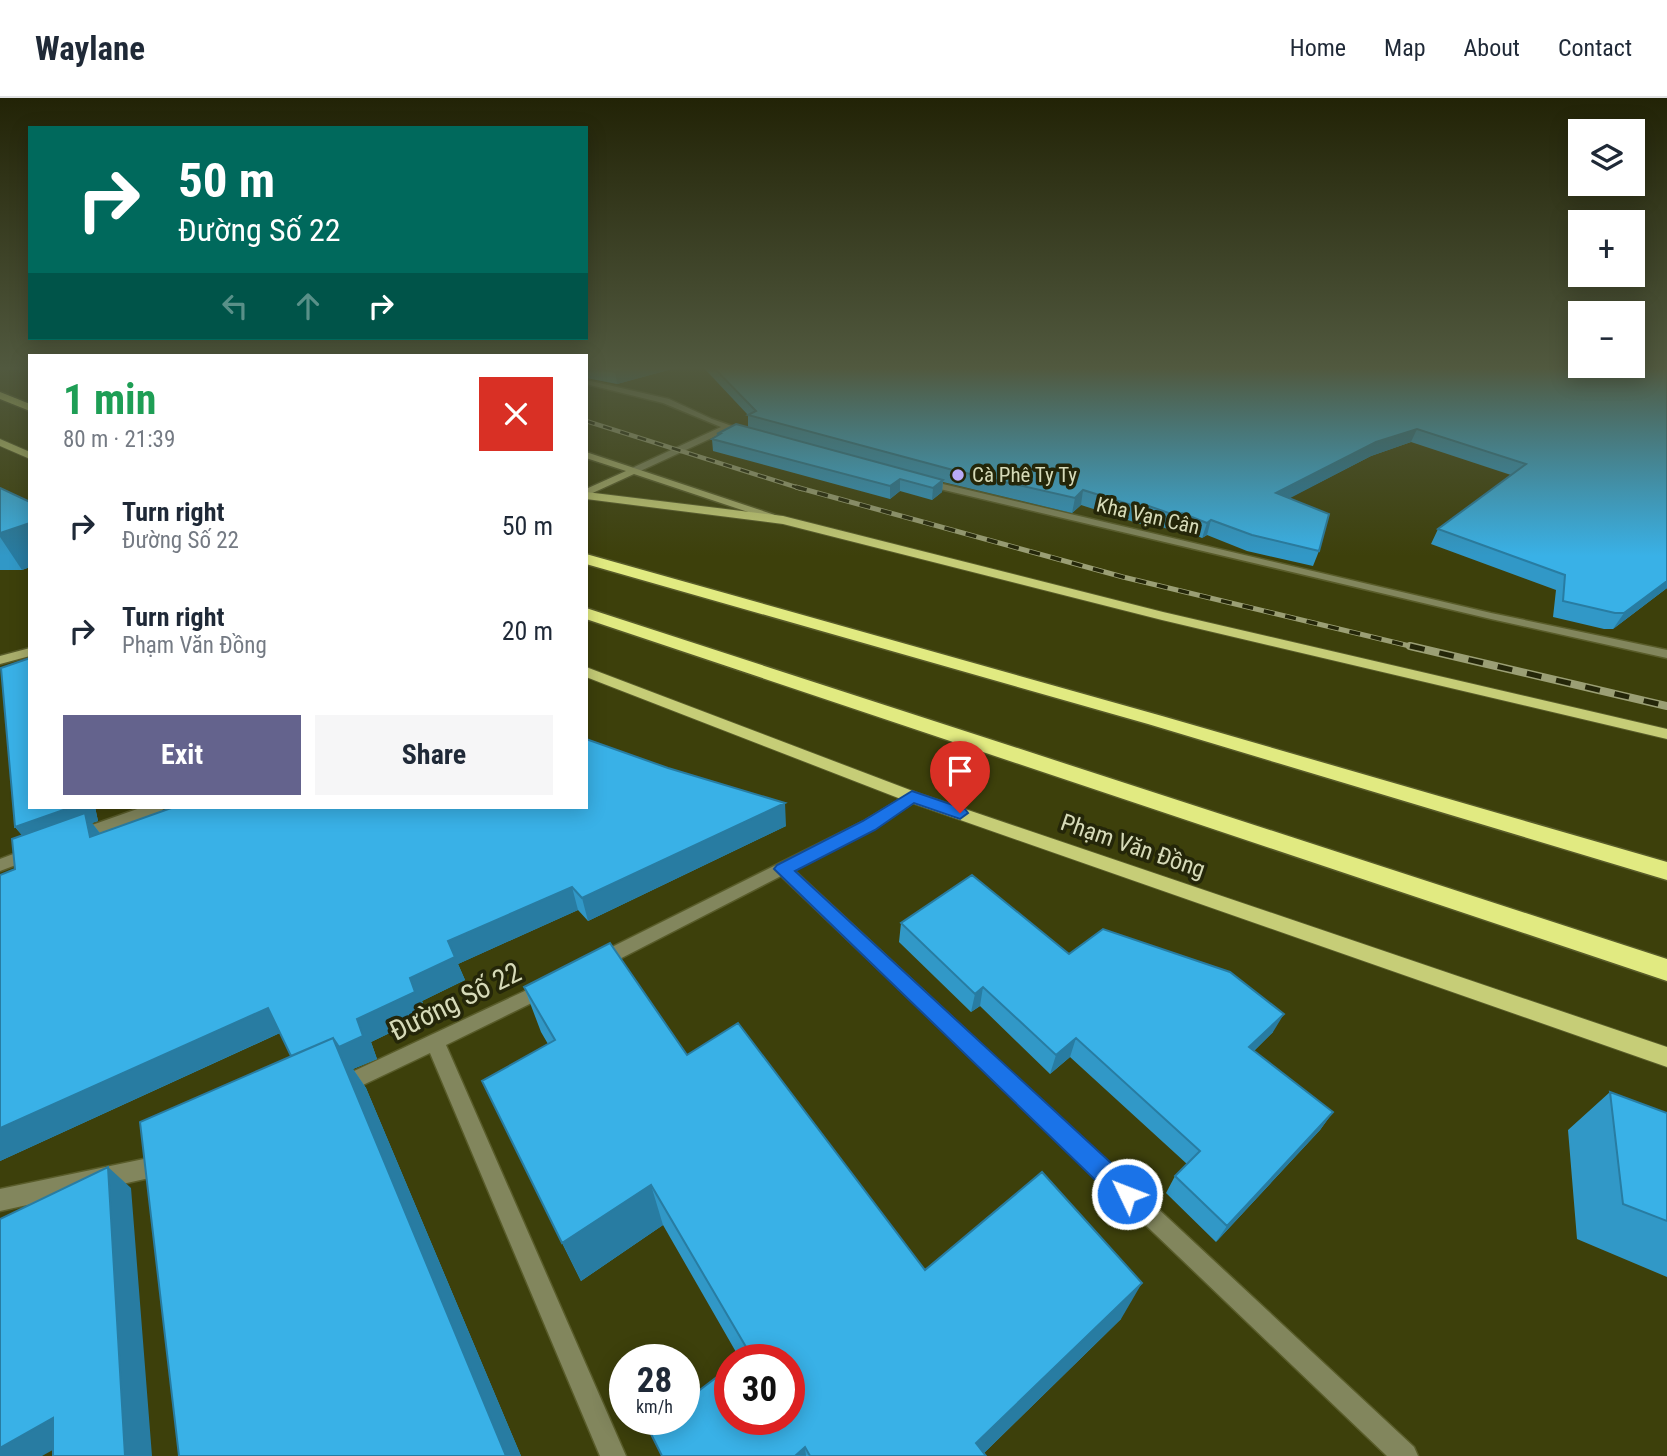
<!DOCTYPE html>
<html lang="en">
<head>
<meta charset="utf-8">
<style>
  :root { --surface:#fff; --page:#f6f6f7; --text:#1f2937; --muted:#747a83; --line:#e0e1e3; --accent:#64638d }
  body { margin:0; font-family:"Roboto Condensed",sans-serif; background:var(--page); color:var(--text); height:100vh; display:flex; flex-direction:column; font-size:26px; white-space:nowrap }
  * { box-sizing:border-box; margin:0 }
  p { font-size:23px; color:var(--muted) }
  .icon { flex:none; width:38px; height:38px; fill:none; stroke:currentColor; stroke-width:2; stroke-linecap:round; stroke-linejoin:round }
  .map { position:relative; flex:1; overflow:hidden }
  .sheet { position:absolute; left:28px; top:256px; width:560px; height:455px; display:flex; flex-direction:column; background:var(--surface); border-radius:0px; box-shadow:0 4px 18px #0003 }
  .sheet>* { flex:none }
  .banner { position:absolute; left:28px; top:28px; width:560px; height:214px; border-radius:0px; box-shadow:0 4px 18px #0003; background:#00695c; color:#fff; overflow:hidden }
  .controls { position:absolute; left:1568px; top:21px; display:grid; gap:14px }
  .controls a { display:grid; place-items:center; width:77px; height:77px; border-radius:0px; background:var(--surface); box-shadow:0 4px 18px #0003; font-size:35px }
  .speed { position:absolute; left:609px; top:1246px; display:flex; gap:14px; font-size:35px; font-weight:700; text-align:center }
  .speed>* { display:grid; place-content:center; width:91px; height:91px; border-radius:50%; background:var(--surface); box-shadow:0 4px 18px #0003; line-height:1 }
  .speed small { font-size:18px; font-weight:400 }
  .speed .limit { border:10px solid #d22; background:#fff; color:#111 }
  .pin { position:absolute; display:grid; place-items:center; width:60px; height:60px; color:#fff; margin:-72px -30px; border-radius:50% 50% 50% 0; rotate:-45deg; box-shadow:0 0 7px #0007 }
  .pin .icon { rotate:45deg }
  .me { position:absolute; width:77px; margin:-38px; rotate:313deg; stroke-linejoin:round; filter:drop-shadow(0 0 5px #0008) }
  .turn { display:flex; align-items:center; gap:24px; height:147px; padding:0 35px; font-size:32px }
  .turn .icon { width:91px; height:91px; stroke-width:2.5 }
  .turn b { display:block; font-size:49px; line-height:60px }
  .lanes { display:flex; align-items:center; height:66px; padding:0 35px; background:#0003; justify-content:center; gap:35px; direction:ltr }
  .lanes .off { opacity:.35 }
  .round { display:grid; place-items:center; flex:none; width:74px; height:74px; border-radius:0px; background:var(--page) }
  .head { display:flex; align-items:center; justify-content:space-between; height:119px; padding:0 35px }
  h1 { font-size:42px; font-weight:700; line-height:52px; color:#1e9e55 }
  .cta { display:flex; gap:14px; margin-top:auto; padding:14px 35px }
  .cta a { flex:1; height:80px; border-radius:0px; background:var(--accent); color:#fff; font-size:28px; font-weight:700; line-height:80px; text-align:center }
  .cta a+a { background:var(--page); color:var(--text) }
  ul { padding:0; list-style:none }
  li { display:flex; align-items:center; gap:21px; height:105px; padding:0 35px }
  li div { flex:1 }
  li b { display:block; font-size:26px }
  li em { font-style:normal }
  header { display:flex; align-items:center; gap:42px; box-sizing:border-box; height:98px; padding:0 35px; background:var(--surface); border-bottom:2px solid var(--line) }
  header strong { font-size:33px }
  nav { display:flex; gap:38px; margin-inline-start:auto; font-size:24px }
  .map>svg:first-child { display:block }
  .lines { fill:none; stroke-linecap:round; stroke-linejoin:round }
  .street-casing { stroke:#595c2a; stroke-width:3 }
  .secondary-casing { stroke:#595c2a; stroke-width:3 }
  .primary-casing { stroke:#595c2a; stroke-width:2 }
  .highway-casing { stroke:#595c2a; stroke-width:3 }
  .street { fill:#82865d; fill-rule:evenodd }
  .secondary { fill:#a9ae6c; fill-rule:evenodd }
  .primary { fill:#c6cd77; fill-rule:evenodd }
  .highway { fill:#e1ea81; fill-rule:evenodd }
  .rail-far2-casing { stroke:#9b9f75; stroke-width:4.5 }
  .rail-far1-casing { stroke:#9b9f75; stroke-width:5 }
  .rail-casing { stroke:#9b9f75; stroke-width:8 }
  .rail-far2 { stroke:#242609; stroke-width:2.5; stroke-dasharray:9; stroke-linecap:butt }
  .rail-far1 { stroke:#242609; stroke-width:3.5; stroke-dasharray:11; stroke-linecap:butt }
  .rail { stroke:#242609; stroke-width:5; stroke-dasharray:15; stroke-linecap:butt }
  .wall { fill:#3198c7 }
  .shaded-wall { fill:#287ca2 }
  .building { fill:#39b1e7; stroke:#287ca2; stroke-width:2 }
  .route { fill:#1a73e8; stroke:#114b97; stroke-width:2 }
  .poi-dot { fill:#b9aaf7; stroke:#242609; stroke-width:2.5 }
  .labels { text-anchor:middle; stroke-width:7; stroke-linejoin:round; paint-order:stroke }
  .far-poi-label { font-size:21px; fill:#d6dab8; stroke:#242609; text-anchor:start }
  .far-street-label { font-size:21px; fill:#d6dab8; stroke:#242609 }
  .street-label { font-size:24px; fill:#d6dab8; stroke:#242609 }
  .near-street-label { font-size:28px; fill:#d6dab8; stroke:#242609 }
</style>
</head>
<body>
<header>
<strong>Waylane</strong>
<nav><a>Home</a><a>Map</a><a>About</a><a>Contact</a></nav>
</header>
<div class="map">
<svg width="1667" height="1358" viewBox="0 0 1667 1358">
  <rect width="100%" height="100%" fill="#3d400b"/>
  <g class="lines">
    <g class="street-casing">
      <path id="street" d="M586,282L669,301L712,321L749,334L745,336L729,332L636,375H630V371L721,329L663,305L586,286Z
        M926,382L1491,515L1667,552V560L1491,521L923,387V383Z
        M912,694L919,699L917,702L874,731L794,772L1414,1349L1418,1358H1387L781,778L606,868L600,870L594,868L591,863L594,858L864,723Z
        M143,709H164L162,713L85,741H75L73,737L75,733Z
        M32,749L37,751L40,755L37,759L0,773V761Z
        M544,884L550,886L553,891L550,896L446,947L626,1358H600L430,955L344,996L337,993L334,987L337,981Z
        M163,1057L170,1060L173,1067L170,1074L163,1077L0,1113V1091Z"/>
    </g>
    <g class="secondary-casing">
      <path id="secondary" d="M586,354L781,419L783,421L775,423L634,376L586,398V391L626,373L586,360Z
        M30,550V558L0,566V558Z"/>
    </g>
    <g class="primary-casing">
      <path id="primary" d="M0,341L30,354V361L0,348Z
        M586,394L783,418L1163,514L1667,631V641L1162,522L783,426L586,401Z
        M586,569L918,695L1667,949V969L906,703L586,579Z"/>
    </g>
    <g class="highway-casing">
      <path id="highway" d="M0,294L30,306V313L0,301Z
        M586,456L1162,618L1667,764V782L1148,626L586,466Z
        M586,510L1667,861V883L586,521Z"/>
    </g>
    <use href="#street" class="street"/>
    <use href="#secondary" class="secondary"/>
    <use href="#primary" class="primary"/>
    <use href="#highway" class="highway"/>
    <g class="rail-far2-casing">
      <path id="rail-far2" d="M586,323L802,391"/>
    </g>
    <g class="rail-far1-casing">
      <path id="rail-far1" d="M796,389L1123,479L1418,550"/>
    </g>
    <g class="rail-casing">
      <path id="rail" d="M1410,548L1667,608"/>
    </g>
    <use href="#rail-far2" class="rail-far2"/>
    <use href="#rail-far1" class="rail-far1"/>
    <use href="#rail" class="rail"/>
  </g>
  <path class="wall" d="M586,268H683L617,286L586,280Z
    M702,268H1667V490L1613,531H1604L1553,519L1556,492L1431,446L1438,431L1511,377L1411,344L1371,358L1289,400L1319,453L1313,468L1247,453L1207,437L1202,440L1178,430L1173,433L1146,423L1140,426L1081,407L1072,415L943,384L942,394L932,402L900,393L890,401L713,353L712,341L717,338V336L748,329V317Z
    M0,390L30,404V469L22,472H0Z
    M30,709H95L98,723L92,725L100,735L786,728L588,823L578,812L458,866L465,882L422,903L427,917L371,944L377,961L353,971L366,990L521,1358H179L291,958L280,935L0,1063V777L15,771L22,737L15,729Z
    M901,825L1069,856L1273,934L1254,953L1333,1014L1320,1032L1216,1144L1166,1095L1175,1078L1187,1066L1070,959L1050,976L980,908L971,914L899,844Z
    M524,889L687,957L925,1172L1121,1221L984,1355L986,1358H662L740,1261L663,1127L581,1183L482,983L548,946L541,934Z
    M1610,994L1667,1015V1179L1577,1141L1568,1032Z"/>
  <path class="shaded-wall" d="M638,268H683L617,286L615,274Z
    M1417,331L1411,344L1371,358L1271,410L1276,395L1376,344Z
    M900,381V393L890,401V388Z
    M943,382L942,394L932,402L933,390Z
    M1083,392L1081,407L1072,415L1075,400Z
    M1149,408L1146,423L1140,426L1144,411Z
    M1182,415L1178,430L1173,433L1177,418Z
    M1211,422L1207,437L1202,440L1207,425Z
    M30,425V469L22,472L0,439V435Z
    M1667,483V490L1613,531L1624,515Z
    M785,705L786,728L588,823L582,800Z
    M72,709H95L98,723L92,725L102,738L30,747L15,729Z
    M572,789L578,812L458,866L465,882L422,903L427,917L371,944L377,961L353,971L366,990L521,1358H506L333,940L410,880L448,843Z
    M983,889L980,908L971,914L975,896Z
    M268,910L284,933L0,1063V1030Z
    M1284,916L1273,934L1239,967L1249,949Z
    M1076,940L1070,959L1050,976L1056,957Z
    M1333,1014L1320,1032L1216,1144L1227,1128Z
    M108,1069L131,1090L152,1358H125Z
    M651,1087L663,1127L581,1183L562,1145Z
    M1142,1185L1121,1221L981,1358L976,1345Z
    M53,1320L83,1335L42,1358H0V1350Z
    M805,1349L806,1358H795Z"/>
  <path class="building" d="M586,268H638L615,274Z
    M712,268H1667V483L1624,515H1615L1563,503L1565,477L1438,431L1526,366L1417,331L1376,344L1276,395L1329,416L1319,453L1252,437L1211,422L1207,425L1182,415L1177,418L1149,408L1144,411L1083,392L1075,400L953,372L748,317L756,313Z
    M736,326L943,382L933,390L900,381L890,388L712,341L720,336H717Z
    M0,390L30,404V425L0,435Z
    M30,560V709H72L15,729L1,570Z
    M586,641L668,670L785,705L582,800L572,789L448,843L455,859L410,880L415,894L357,921L363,938L339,949L333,940L291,958L268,910L0,1030V777L15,771L12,741L85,715L90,739L174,709H586Z
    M972,777L1069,856L1103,831L1230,874L1284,916L1249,949L1333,1014L1227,1128L1175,1078L1200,1053L1076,940L1056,957L983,889L975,896L901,825Z
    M610,845L687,957L738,925L925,1172L1042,1074L1142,1185L976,1345L986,1358H810L805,1349L795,1358H662L649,1332L663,1321H684V1304L730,1269V1321H789V1262H739L749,1254L651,1087L562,1145L482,983L555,942L524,889Z
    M333,940L506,1358H179L140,1024Z
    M1610,994L1667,1015V1123L1623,1106Z
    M108,1069L125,1358H53V1320L0,1350V1121Z"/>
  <linearGradient id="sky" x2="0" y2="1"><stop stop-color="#222306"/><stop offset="0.59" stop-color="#51593f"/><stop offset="1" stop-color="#51593f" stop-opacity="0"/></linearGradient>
  <rect width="1667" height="458" fill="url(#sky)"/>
  <path class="route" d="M912,693L965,711L968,715L960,721L914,705L875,732L795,773L1136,1088L1139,1096L1136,1105L1127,1108L1119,1105L774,771L777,767L863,723Z"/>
  <circle class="poi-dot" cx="958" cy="377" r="7"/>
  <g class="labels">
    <g class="far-poi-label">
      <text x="972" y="384">Cà Phê Ty Ty</text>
    </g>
    <g class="far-street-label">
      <text transform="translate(1148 418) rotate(13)" y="7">Kha Vạn Cân</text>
    </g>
    <g class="street-label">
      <text transform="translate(1133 748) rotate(19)" y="8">Phạm Văn Đồng</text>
    </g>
    <g class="near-street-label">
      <text transform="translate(455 903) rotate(-26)" y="10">Đường Số 22</text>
    </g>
  </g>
</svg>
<div class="controls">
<a><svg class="icon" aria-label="layers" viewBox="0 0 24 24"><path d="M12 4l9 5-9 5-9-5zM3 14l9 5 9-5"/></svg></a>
<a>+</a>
<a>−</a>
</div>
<div class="speed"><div>28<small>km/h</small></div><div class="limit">30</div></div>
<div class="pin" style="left:960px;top:715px;background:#d93025"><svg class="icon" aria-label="arrive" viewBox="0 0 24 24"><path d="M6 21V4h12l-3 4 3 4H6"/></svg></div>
<svg class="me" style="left:1127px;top:1096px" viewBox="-20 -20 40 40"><circle r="17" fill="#1a73e8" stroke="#fff" stroke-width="3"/><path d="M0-11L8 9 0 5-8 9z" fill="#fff"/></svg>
<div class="banner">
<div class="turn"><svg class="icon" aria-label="right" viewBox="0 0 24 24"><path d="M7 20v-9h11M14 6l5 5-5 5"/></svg><div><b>50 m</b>Đường Số 22</div></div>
<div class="lanes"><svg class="icon off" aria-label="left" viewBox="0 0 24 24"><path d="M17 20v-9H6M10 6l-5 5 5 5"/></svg><svg class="icon off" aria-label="ahead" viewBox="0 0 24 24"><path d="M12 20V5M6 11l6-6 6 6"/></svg><svg class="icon" aria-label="right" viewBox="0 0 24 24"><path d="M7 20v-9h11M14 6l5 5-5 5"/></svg></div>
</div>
<section class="sheet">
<div class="head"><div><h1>1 min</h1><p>80 m · 21:39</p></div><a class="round" style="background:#d93025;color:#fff"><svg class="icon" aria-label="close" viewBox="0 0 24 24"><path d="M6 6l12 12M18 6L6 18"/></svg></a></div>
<ul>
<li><svg class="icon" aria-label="right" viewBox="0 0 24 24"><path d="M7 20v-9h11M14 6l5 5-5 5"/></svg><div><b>Turn right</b><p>Đường Số 22</p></div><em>50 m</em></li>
<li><svg class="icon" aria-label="right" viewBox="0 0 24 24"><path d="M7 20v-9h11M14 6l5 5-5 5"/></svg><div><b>Turn right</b><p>Phạm Văn Đồng</p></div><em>20 m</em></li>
</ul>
<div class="cta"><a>Exit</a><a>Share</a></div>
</section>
</div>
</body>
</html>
